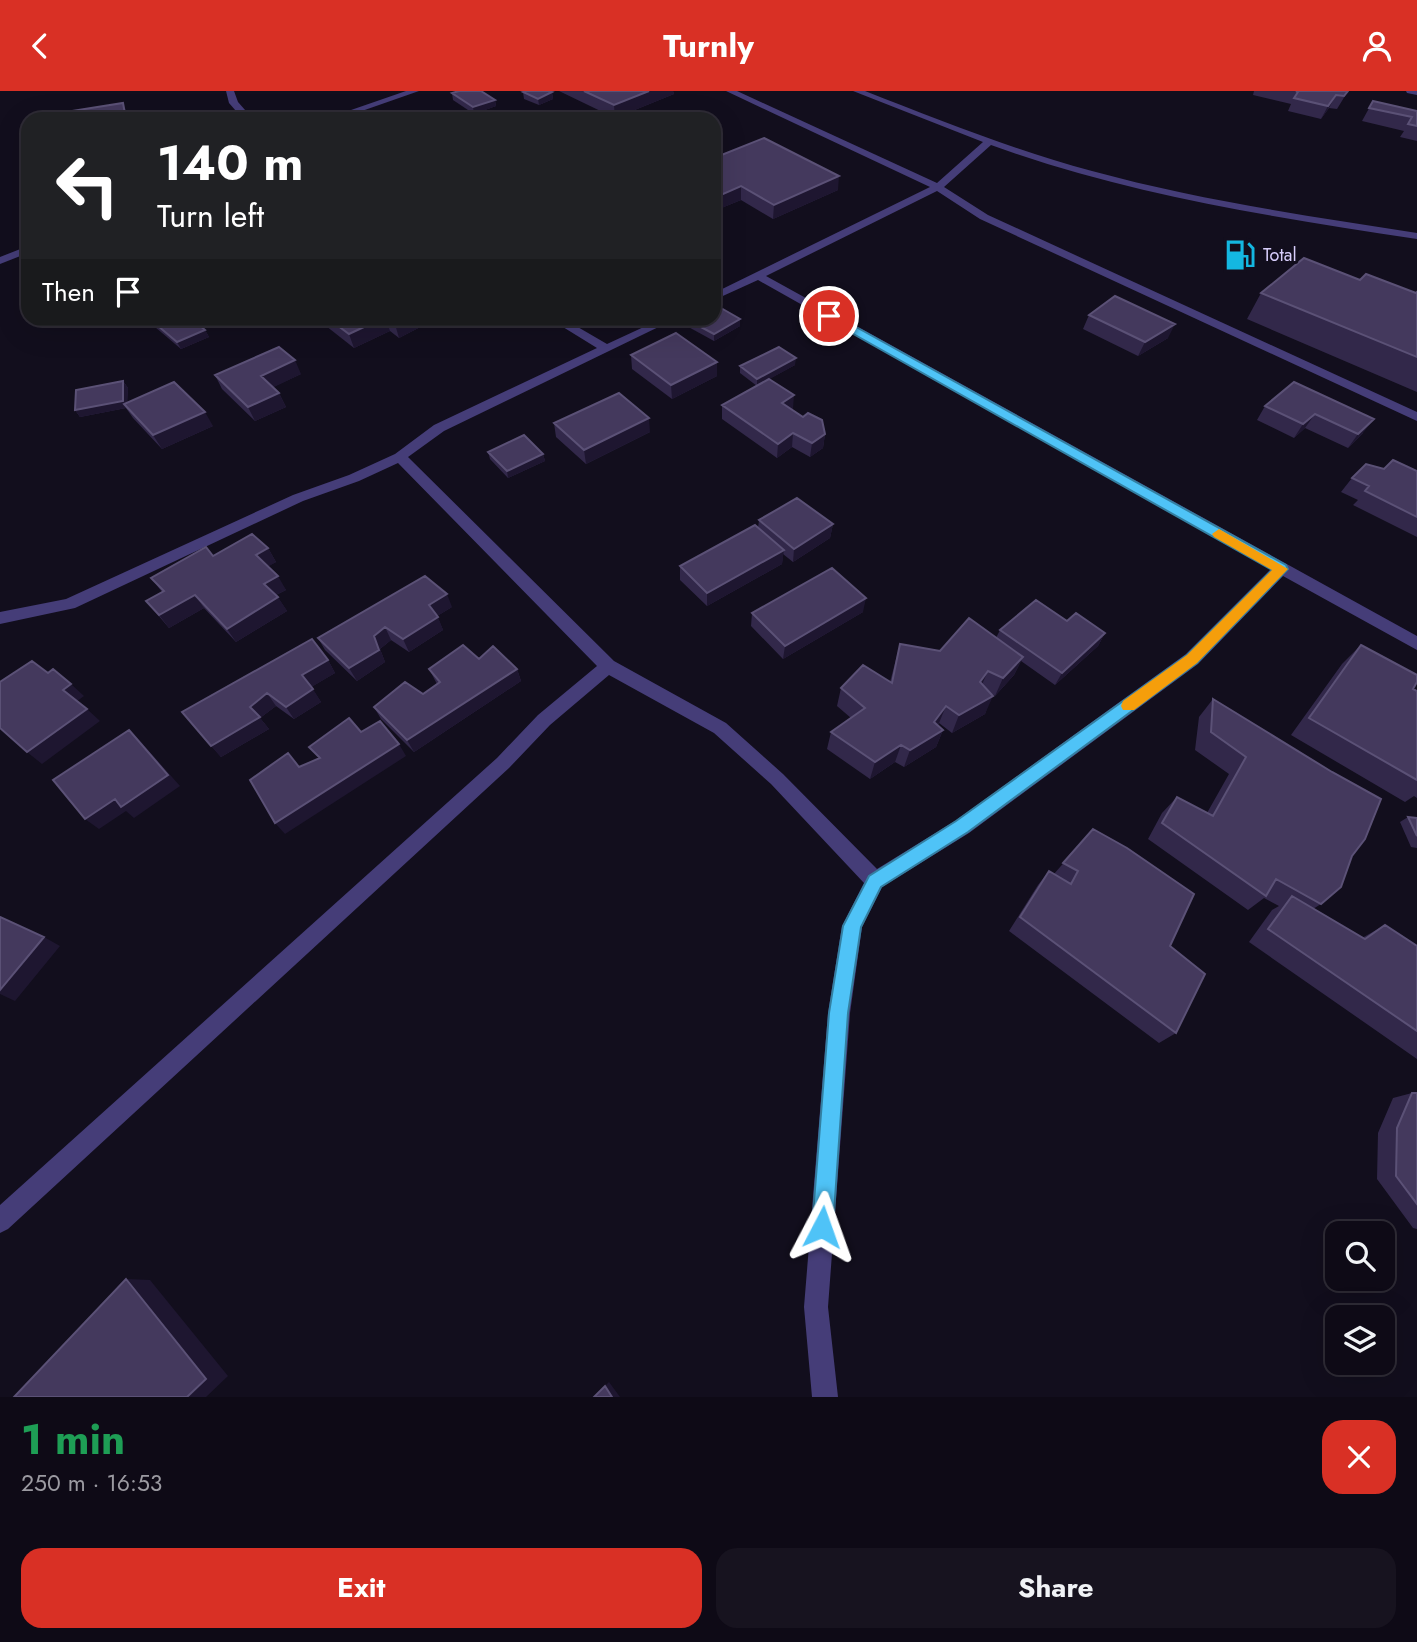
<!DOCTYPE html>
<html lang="en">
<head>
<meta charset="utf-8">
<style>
  :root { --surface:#0e0a16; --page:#17131f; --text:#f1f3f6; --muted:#9b9aa1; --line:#2e2b35; --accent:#d93025 }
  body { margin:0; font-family:Jost,sans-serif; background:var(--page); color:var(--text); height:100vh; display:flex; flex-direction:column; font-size:26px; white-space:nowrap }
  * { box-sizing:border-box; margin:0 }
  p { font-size:23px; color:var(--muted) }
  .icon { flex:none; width:38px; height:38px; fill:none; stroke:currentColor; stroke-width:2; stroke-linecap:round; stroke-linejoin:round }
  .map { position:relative; height:1306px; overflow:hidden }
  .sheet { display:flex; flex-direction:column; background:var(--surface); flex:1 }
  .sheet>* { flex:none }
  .banner { position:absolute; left:21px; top:21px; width:700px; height:214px; border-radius:21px; box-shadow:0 7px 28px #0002,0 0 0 2px var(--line); background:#202124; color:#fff; overflow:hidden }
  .tools { position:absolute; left:1325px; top:1130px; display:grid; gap:14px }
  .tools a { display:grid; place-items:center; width:70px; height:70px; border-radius:14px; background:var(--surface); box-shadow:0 7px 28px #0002,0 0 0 2px var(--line); font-size:35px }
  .pin { position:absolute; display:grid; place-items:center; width:60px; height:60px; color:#fff; margin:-30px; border:4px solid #fff; border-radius:50%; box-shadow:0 2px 7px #0007 }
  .me { position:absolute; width:77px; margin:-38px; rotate:4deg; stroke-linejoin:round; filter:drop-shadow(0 0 5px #0008) }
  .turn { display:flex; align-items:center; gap:24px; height:147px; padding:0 21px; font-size:32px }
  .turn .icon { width:91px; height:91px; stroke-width:2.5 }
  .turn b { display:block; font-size:49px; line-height:60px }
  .then { display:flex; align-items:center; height:66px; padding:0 21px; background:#0003; gap:14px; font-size:26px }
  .round { display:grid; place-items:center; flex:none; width:74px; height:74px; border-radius:21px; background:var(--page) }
  .head { display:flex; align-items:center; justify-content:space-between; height:119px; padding:0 21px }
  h1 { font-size:42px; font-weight:700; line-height:52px; color:#1e9e55 }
  .button { display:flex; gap:14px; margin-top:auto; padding:14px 21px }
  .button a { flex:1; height:80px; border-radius:21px; background:var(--accent); color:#fff; font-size:28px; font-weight:700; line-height:80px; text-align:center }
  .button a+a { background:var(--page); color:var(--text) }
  header { display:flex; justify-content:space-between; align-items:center; height:91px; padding:0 21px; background:var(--accent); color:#fff; font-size:32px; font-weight:700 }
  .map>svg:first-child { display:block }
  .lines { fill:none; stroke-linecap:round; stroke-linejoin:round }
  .minor { fill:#453d78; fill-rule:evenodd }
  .wall { fill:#32284a }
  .shaded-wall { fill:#1e1630 }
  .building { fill:#44395d; stroke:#5b5176; stroke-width:2 }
  .route { fill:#4fc3f7; stroke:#337fa1; stroke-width:2 }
  .slow { fill:#f59e0b }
  .labels { text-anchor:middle; stroke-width:6; stroke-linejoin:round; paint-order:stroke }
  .far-poi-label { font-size:18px; fill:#d8cefb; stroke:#120e1d; text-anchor:start }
</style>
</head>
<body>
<header><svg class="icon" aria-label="back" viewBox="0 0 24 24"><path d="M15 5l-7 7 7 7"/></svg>Turnly<svg class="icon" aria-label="person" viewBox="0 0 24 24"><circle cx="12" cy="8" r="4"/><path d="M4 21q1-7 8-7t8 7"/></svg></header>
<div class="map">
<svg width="1417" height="1306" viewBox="0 0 1417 1306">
  <rect width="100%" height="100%" fill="#120e1d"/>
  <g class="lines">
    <path class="minor" d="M226,0H234L238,11L253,28H243L229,12Z
      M406,0H419L339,28H325Z
      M726,0H737L937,92L983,51L853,0H865C939,29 1014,59 1092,80C1198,109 1308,125 1417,142V148C1273,126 1129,104 991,54L944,96L988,124L1417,321V330L980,128L937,100L766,185L1417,545V559L1283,485L1198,573L969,742L882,796L862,836L850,922L828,1216L838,1306H812L804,1216L828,922L842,835L864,792L771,693L714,642L609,584L550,634L509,677L8,1138L0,1142V1114L497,667L538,624L597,575L398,372L359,390L303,410L75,517L0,533V521L66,508L293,404L349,384L395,363L434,334L597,257L550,228H564L607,253L661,228H675L444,340L408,366L614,570L726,632L783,683L877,778L955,730L1186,563L1271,478L758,189L714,209V202L930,96Z
      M1406,0H1417V4L1407,2Z
      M28,155V162L0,173V166Z"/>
  </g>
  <path class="wall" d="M559,0H673L674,3L615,27Z
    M1254,0H1348L1337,18L1329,17L1321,28L1288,20L1291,13L1253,4Z
    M523,1H552L553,8L539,14L524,8Z
    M452,2L495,9L496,15L474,23L453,9Z
    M1373,10L1417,20V50L1400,46L1404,40L1362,30Z
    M714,67L838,99L773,128L741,109L714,120Z
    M1417,201V301L1247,228L1261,202H1416Z
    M1089,224L1168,247L1138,265L1083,238Z
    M323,228H427L428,232L399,247L390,240L354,257L326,235Z
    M683,228H740V235L714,250L683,233Z
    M151,229L205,239L209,246L181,258L155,236Z
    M631,264L717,271V285L672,308L632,278Z
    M795,274L769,288L793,318H792L825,343L823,357L810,366L792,356L777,367L722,328V314L757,295L740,282V275Z
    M301,283L273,296L279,302L286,316L255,330L222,298L215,284Z
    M123,290L128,297L127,311L213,335L162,358L133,327L126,317L80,326L75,319Z
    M1294,291L1363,342L1348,357L1305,337L1294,347L1257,329L1265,315Z
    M554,332L650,341L586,373L556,346Z
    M488,361L543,363L545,370L508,387L490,368Z
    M1384,378L1417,380V446L1353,414L1358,409L1341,401L1352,387Z
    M759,429L833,433L830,447L793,471L783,463L782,473L707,515L680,489V475L758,437Z
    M268,457L276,471L268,475L286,499L276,504L287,520L236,551L204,517L169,537L146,510L162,501L151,487L213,465Z
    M452,516L437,525L443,539L409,561L391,549L380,558L385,571L357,590L325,559L318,547Z
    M863,521L783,568L751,535L752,522Z
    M1067,530L1105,542L1098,555L1055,594L1021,570L1014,584L995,605L992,603L985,623L952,642L939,632L938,634L943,639L936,656L904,676L895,671L870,688L827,658L831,641L851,627L837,615L841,597L890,591L900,553L940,560L996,547L1000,539Z
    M1361,554L1413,598L1417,600V707L1414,705L1405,711L1291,644L1342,573Z
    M479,568L517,578L521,590L414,661L381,628L374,616L423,603L437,593L429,578Z
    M328,569L335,582L311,596L321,611L294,628L276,615L260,627L269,638L221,666L182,621Z
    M1213,608L1352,765L1321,813L1313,818L1362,847L1385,834L1417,855V968L1249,851L1272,819L1279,815L1264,807L1248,819L1148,748L1162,722L1177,706L1207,722L1229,683L1195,659L1199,626Z
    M1408,726L1417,727V757L1411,756L1400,731Z
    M1093,738L1170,855L1176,942L1159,952L1009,840L1038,794L1049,780L1054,783Z
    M1412,1002H1417V1138L1413,1137L1377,1088L1378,1042L1393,1007Z"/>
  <path class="shaded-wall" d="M649,0H673L674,3L615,27L614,14Z
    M552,1L553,8L539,14L538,8Z
    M1336,4L1329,17L1321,28L1328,15Z
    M495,9L496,15L474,23L473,16Z
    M123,12L130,28H111L110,25Z
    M839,85L838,99L773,128L774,114Z
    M741,95V109L714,120V107Z
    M381,228H386L390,240L354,257L349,243Z
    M405,228H427L428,232L399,247L395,233Z
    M740,228V235L714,250V243Z
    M1175,233L1168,247L1138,265L1145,251Z
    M205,239L209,246L181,258L177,251Z
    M796,267L795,274L757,295V288Z
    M295,269L301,283L268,299L261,285Z
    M717,271V285L672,308L671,294Z
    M123,290L128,297L127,317L124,313L126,317L80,326L75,319Z
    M279,302L286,316L255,330L248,316Z
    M794,304L793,318L781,326L782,312Z
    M205,321L213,335L162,358L153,344Z
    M1315,323L1305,337L1294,347L1303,333Z
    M649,327L650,341L586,373L584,359Z
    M1374,328L1363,342L1348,357L1358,343Z
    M793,342L792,356L777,367L778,353Z
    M825,343L823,357L810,366L812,352Z
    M543,363L545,370L508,387L507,380Z
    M833,433L830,447L793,471L794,458Z
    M268,457L276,471L264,478L256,464Z
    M784,459L782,473L707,515V502Z
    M278,485L286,499L272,506L264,493Z
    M447,503L452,516L434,527L429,514Z
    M195,504L204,517L169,537L159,524Z
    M278,506L287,520L236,551L227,538Z
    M866,507L863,521L783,568L785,555Z
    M438,526L443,539L409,561L403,548Z
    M385,536L391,549L380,558L385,571L357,590L349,577L374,545Z
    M1105,542L1098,555L1055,594L1062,582Z
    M1023,566L1014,584L995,605L1003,587Z
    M328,569L335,582L310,597L302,584Z
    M517,578L521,590L414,661L407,649Z
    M988,580L980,598V591Z
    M71,593L84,605L76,611L63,599Z
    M313,598L321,611L294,628L286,616Z
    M267,602L276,615L260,627L269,638L221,666L211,655L250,616Z
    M993,605L985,623L952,642L959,624Z
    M946,615L939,632L927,649L934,631Z
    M87,618L100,630L42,673L27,661Z
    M129,639L141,651L180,695L134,727L126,720L99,738L85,728Z
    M943,639L936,656L904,676L910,659Z
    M399,653L406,665L285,743L275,732Z
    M901,654L895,671L870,688L875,671Z
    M44,846L60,855L15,910L0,903V899Z
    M126,1188L150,1189L228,1285L206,1306H187Z
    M609,1291L620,1306H612L605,1295Z"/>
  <path class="building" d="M459,0H481L495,9L473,16L452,2Z
    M526,0H548L552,1L538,8L523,1Z
    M584,0H649L614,14Z
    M1296,0H1348L1344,5L1336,4L1328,15L1294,7L1298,1Z
    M1373,10L1417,20V35L1408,33L1412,26L1369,17Z
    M123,12L125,23L110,25L111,28H60L59,22Z
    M764,47L839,85L774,114L741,95L714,107V67Z
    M1304,167L1360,189L1366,183L1416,202L1417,201V266L1261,202Z
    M1115,205L1175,233L1145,251L1089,224Z
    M714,213L740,228L714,243L686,228H714Z
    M154,228H192L205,239L177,251L151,229Z
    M329,228H381L349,243Z
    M388,228H405L395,233Z
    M676,242L717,271L671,294L631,264Z
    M279,256L295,269L261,285L279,302L248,316L215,284Z
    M779,256L796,267L757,288L740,275Z
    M769,288L794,304L782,312L803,326L808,322L822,329L825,343L812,352L793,342L778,353L722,314Z
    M123,290V310L75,319L76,299Z
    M174,291L205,321L153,344L124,313Z
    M1294,291L1374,328L1358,343L1315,323L1303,333L1265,315Z
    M619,302L649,327L584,359L554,332Z
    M524,344L543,363L507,380L488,361Z
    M1393,369L1417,380V426L1365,400L1369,395L1352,387L1366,373L1384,378Z
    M797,407L833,433L794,458L759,429Z
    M755,434L784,459L707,502L680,475Z
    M252,443L268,457L256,464L278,485L264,493L278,506L227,538L195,504L159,524L146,510L164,500L151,487L206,456L213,465Z
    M832,477L866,507L785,555L752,522Z
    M425,485L447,503L429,514L438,526L403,548L385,536L374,545L379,559L349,577L318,547Z
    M1036,509L1067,530L1076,522L1105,542L1062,582L1000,539Z
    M969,527L1023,566L1003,587L988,580L980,591L993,605L959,624L946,615L934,631L943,639L910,659L901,654L875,671L831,641L865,617L841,597L863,574L892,592L900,553L940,560Z
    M312,548L328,569L302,584L313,598L286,616L267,602L250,616L260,626L211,655L182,621Z
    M463,554L479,568L493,555L517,578L407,649L374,616L405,591L423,603L440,591L429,578Z
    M1361,554L1417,584V591L1413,598L1417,600V689L1309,627Z
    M32,570L48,582L53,578L71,593L63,599L87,618L27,661L0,637V591Z
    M1213,608L1332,681L1381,708L1365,748L1352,765L1341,796L1321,813L1276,788L1266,805L1162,732L1177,706L1213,725L1246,666L1211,641Z
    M349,627L361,641L380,630L399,653L275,732L250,689L288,662L299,676L320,667L309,656Z
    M129,639L168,684L121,716L115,708L85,728L53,689Z
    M1408,726L1417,727V745Z
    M1093,738L1127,757L1194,803L1170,855L1205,883L1176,942L1020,826L1049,780L1071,793L1078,780L1063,772Z
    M1292,805L1365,848L1385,834L1417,855V940L1268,838Z
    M0,826L44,846L0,899Z
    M1412,1002H1417V1113L1396,1085L1397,1037Z
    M126,1188L206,1288L187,1306H14Z
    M605,1295L612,1306H594Z"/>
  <path class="route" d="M829,221L1286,474L1288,478L1197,572L968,741L881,796L861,836L848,922L833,1136L830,1143L822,1147L815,1143L812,1136L829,922L843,835L869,785L956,730L1187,564L1272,479L825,227L823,225Z"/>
  <path class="slow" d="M1219,438L1288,478L1197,572L1134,619H1123L1121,615L1123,610L1187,564L1272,479L1214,446L1212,443Z"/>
  <defs>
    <g id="fuel-bare" transform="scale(2.415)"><path d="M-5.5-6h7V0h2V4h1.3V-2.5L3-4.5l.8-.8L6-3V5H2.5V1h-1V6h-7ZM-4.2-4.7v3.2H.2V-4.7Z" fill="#14b7e1" stroke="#120e1d" stroke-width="2.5" paint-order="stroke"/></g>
  </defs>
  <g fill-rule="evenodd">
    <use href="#fuel-bare" x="1240" y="164"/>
  </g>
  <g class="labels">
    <g class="far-poi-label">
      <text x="1263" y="170">Total</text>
    </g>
  </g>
</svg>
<div class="tools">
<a><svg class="icon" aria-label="search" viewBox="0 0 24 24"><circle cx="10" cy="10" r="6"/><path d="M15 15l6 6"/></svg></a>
<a><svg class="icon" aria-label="layers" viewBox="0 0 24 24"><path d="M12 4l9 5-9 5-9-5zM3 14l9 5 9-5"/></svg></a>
</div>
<div class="pin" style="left:829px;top:225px;background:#d93025"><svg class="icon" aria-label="arrive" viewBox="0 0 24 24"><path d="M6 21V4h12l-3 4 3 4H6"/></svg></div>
<svg class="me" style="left:822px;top:1136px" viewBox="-20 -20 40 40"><path d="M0-17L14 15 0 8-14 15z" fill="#4fc3f7" stroke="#fff" stroke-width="4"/></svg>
<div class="banner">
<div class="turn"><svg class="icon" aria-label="left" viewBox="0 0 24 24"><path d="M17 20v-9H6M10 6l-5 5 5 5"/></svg><div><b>140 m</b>Turn left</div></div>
<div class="then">Then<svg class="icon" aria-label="arrive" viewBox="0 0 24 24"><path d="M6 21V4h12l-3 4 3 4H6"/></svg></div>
</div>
</div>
<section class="sheet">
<div class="head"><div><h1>1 min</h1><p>250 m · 16:53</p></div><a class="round" style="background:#d93025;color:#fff"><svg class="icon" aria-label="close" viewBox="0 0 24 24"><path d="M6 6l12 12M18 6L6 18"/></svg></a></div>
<div class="button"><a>Exit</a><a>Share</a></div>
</section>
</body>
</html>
